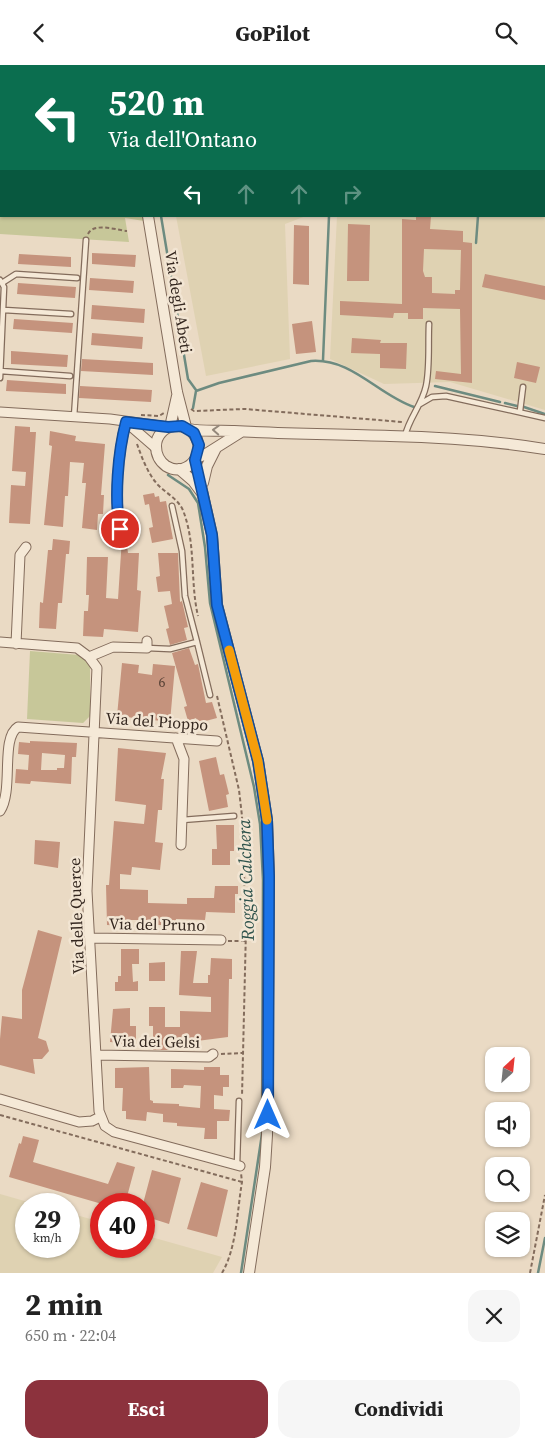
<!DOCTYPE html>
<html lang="it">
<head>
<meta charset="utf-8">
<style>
  :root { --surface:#fff; --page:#f6f6f6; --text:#222; --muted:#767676; --accent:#8c323d }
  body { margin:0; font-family:"Source Serif 4",serif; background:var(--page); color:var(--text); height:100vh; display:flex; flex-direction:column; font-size:19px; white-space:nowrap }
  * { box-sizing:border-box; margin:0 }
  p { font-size:16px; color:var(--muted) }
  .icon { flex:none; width:28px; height:28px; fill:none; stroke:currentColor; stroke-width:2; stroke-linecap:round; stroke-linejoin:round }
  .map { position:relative; height:1208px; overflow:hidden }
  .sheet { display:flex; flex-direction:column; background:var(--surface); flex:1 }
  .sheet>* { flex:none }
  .hud { position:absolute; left:0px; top:0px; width:545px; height:152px; box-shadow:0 1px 4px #0004; background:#0b6e4f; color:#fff; overflow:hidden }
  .needle { width:32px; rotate:27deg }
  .buttons { position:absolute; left:485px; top:982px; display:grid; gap:10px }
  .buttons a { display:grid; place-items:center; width:45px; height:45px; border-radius:10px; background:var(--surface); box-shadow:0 1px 4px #0004; font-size:25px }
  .speed { position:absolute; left:15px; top:1128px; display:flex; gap:10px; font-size:25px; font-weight:700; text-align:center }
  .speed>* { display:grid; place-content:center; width:65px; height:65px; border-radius:50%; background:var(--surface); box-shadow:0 1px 4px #0004; line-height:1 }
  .speed small { font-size:12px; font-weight:400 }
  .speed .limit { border:8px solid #d22; background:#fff; color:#111 }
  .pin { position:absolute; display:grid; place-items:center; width:42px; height:42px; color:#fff; margin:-21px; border:2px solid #fff; border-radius:50%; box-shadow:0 1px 5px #0007 }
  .me { position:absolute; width:55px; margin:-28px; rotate:0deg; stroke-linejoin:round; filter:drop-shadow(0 0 4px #0008) }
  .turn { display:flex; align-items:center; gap:18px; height:105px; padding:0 25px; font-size:22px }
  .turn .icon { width:65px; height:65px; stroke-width:2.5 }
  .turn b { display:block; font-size:35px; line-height:42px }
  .lanes { display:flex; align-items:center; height:48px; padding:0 25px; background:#0003; justify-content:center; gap:25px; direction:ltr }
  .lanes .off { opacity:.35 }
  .round { display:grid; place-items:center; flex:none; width:52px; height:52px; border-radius:15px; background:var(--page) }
  .summary { display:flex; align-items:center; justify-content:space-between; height:85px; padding:0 25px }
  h1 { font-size:30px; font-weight:700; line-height:38px }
  .button { display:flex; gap:10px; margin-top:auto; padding:10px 25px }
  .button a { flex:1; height:58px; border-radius:15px; background:var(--accent); color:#fff; font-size:20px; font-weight:700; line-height:58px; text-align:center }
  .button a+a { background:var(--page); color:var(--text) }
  header { display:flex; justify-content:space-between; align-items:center; height:65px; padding:0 25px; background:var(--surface); font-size:22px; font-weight:700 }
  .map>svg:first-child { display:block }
  .farmland { fill:#dfd2b2 }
  .green { fill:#c7c799 }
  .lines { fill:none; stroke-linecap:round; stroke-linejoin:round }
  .stream { stroke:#6d8b80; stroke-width:2.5 }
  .building { fill:#c5937d; fill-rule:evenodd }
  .service-casing { stroke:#836c5c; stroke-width:7 }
  .minor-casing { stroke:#836c5c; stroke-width:11 }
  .tertiary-casing { stroke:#836c5c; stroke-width:12 }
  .path { stroke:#836c5c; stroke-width:2; stroke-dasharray:4 2.5; stroke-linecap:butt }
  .service { stroke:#f5e9d7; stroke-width:4.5 }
  .minor { stroke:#f5e9d7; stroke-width:9 }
  .tertiary { stroke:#f5e9d7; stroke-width:10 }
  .oneway { stroke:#94887b }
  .route-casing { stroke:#114b97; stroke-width:12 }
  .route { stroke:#1a73e8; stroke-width:9 }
  .slow { stroke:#f59e0b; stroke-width:9 }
  .labels { text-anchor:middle; stroke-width:5; stroke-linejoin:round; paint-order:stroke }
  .number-label { font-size:14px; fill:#584236 }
  .street-label { font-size:16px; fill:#34271f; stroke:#f2e5d3 }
  .water-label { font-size:18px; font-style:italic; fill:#2f534c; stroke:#f2e5d3 }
</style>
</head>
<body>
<header><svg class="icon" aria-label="back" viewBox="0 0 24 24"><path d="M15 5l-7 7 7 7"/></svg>GoPilot<svg class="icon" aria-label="search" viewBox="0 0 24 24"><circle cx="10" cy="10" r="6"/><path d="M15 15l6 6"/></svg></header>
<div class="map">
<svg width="545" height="1208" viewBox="0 0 545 1208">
  <rect width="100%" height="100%" fill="#eadac4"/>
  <path class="farmland" d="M475,0H545V345L450,317L384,319L330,294L337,151H544V1Z
    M176,151H306L285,159L290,294L206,311Z
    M0,1129L35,1139H26V1181H69V1148L101,1157V1181H144V1170L222,1192L213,1208H0Z"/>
  <path class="green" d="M0,75L1,151H142L144,156L125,153L129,177L0,169Z
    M30,586L79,590L90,599V651L83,658L27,654Z"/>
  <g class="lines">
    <path class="stream" d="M126,0V1
      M334,1V0
      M470,1V0
      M161,151L188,314L196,325
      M476,178L478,151
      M323,295L329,151
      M435,321L500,337
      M505,338L517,341
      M524,342L545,349
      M193,343L196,326L219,318L311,296C352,293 378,330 414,342
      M168,410L189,424L198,438L205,482L210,538L254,722L260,759L263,815L262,1069L241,1208
      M538,1208L545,1173"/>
  </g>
  <path class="building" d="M416,151H431L430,164L463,166V177L472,178V318L435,314L436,306L461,309L460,244L423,243V254H408V248H394L393,253L340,250V236L402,239V154L416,155ZM424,184L461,185L460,225H455V229L432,228V212H425L423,206Z
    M348,159L370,160L369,216H347Z
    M294,160L309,161V220L293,219Z
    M92,188L136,190L135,202L92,199Z
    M19,189L71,192V202L18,199Z
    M485,209L545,221V235L482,222Z
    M90,213L134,216L133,228L89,225Z
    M18,218L76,222L75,233L17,229Z
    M92,240L145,244L144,258L91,254Z
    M14,254L73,258L72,268L13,264Z
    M312,256L316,287L296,289L292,259Z
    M92,268L143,272L142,284L91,280Z
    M352,273L381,275L380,278H407L406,304L380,303V289L351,288Z
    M11,286L68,290L67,302L11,299Z
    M82,294L153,298V310L81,306Z
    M517,297L540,302L536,318L514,313Z
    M7,315L66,319V329L6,326Z
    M80,321L152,325L151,337L79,333Z
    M15,361L30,362V367H36L30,459L9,458L11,420L25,421L26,407L12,406Z
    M50,366L76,371L75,376L105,379L101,430H104L103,449H98L97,465L82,463L86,418H82L84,398L70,397L68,431H65L63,462L44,460L52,381L49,380Z
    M154,428L155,432L159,431L160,437L166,436L173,474L152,478L149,463L153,462L149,439L145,440L143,430Z
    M122,473H126L128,488H139L137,525L141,526L138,567L104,564L103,572L83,571L84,546H88L89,530H86L87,492H108L106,533L118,534Z
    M53,474L70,476L69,489H66L62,538H58L56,564L39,563L40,537L43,538L48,485H52Z
    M158,488H178L180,537L182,536L188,562L184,563L187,575L170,580L166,564L169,563L164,541L172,539L170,526L158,527L156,512L160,511Z
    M189,583L195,600L198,599L206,638L212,637L217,653L198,658L196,653L188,656L184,642L187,641L172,588Z
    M122,598L139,600L138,608L152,610L153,599L175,601L170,657L117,651Z
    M30,676L77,678L76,692H72L71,719L31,716L30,719L15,718L16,704L28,705L29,690L18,689L19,677L30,678ZM42,688L65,690L64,703H57V705H41Z
    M118,683L166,688L161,714H164L162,745H158L155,777L163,778L160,805L132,802L131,810L120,809V824L148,825V838L187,839V833H214L215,821H238V829H235V848L206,847L205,855L176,854L175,860H158V855H124V861L107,860L106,820H109L114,756L144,759L146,740L115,736Z
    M216,692L220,710L224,709L229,729L226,730L228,742L209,746L199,696Z
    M216,760H234V786H230V800H212V784H217Z
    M35,775L60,777L58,803L34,799Z
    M38,865L62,872L38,973L46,976L49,986L42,994H33L35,1009L0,1000V974L2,951L22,954V925Z
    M121,884H139V899H132L133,917L138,916V926H115V917H118V911H121Z
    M181,886H197L193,918H208V910H210L211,893L232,894V914H229L228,972L197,976L172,975V985H153V961H149V942H165V962H180V946L211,947V932L179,930Z
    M165,897V916H149V898Z
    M130,943V961H136V980H121V978L110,977L113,944Z
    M149,1002L150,1035L153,1036V1038L179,1039V1041L200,1043L201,1021L184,1020L183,1023H171V1004L204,1005V1002H220V1010H229V1022H223V1031L214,1030V1044L230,1045L229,1056H217V1074H204L205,1063L177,1061V1058L163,1057V1049L147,1047L146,1056L126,1054V1046H122L123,1023H115V1003Z
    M23,1071L39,1075L33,1097L108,1119L117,1097L135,1102L125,1139H102L9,1112L19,1078L21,1079Z
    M152,1105L181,1113L169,1159L144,1151V1135Z
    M201,1117L228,1125L217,1172L187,1164Z"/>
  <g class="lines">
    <g class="service-casing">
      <path id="service" d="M56,1V0
        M0,215L4,222L0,313
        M2,218L16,209L77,213
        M4,245L71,249
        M0,306L70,311
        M420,339L432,332L446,331L545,353
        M520,346L523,322
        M74,352L86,175
        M405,371C409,353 422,340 426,321C430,302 428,279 429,259
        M172,441L182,486L185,531L197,577
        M147,583L170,584L197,577L210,630
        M182,755L234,751
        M237,1100L239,1036"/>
    </g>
    <g class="minor-casing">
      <path id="minor" d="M200,1L201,0
        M0,347L110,354L168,362
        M126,357L156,383
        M120,464C114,434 118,387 126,357
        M0,577L77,583L89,592L97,603L87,826L99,1046L105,1061L114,1067L240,1101
        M16,579L20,490L26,482
        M89,592L113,582L147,583V576
        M176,673L184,694L181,780
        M0,746C14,725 0,673 18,662L217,676
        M91,873L221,875
        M97,990L209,992L213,989
        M0,1034L79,1057L92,1056L100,1052"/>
    </g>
    <g class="tertiary-casing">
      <path id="tertiary" d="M0,67H1
        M148,151L177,327L186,362
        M170,362L177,331
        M189,364C212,383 189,415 166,401C159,396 156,389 156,381C156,371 164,362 174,361C180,360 184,362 189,364C203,367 220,365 234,366C286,369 338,369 390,371C441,372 495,376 545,384
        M197,393L206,389L241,367
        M195,395L212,470L217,540L258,696L267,755L269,811L267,1070L265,1102L249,1208
        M179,404L193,416L202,428
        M203,418L207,401L216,383"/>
    </g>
    <path class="path" d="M88,169C94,157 116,165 127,166
      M191,344L194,346L245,344L402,357
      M141,350L159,351L164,348
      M137,379C142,393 148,409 158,420C167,429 180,435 184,448C196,481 190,517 198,551
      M217,631L239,725L242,751L246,864L242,1031
      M228,876H246
      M221,989L243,988
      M0,1050L242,1117
      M222,1208C237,1182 237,1146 242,1117L241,1108
      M530,1208L545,1130"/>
    <use href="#service" class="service"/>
    <use href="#minor" class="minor"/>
    <use href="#tertiary" class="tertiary"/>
  </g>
  <defs><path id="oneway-chevron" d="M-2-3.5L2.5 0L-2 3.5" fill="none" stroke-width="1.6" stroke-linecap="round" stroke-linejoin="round" transform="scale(1.25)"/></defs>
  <use class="oneway" href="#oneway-chevron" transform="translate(216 365) rotate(-177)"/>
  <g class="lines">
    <g class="route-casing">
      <path id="route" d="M120,464C114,434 118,387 126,357L168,362L182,361L194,368L199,380L195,395L212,470L217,540L258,696L267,755L269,812L268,1050"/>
    </g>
    <use href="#route" class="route"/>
    <path class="slow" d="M229,585L258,696L267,755"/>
  </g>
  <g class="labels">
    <g class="number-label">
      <text x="162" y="622">6</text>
    </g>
    <g class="street-label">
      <text transform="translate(179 237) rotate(81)" y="6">Via degli Abeti</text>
      <text transform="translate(157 656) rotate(4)" y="6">Via del Pioppo</text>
      <text transform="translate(76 851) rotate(-92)" y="6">Via delle Querce</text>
      <text transform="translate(157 859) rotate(1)" y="6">Via del Pruno</text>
      <text transform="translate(156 976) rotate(1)" y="6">Via dei Gelsi</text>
    </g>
    <g class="water-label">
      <text transform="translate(246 815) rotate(-92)" y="6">Roggia Calchera</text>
    </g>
  </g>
</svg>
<div class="buttons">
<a><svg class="needle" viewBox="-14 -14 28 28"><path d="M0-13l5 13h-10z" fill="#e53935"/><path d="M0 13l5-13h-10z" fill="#767676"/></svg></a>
<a><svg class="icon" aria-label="sound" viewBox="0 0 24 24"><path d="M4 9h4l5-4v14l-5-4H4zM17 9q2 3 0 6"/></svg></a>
<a><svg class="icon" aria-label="search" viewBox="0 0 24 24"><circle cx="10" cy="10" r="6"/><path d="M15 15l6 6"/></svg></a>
<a><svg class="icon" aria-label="layers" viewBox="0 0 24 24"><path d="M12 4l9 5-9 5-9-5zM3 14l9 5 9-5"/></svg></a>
</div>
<div class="speed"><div>29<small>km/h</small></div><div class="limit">40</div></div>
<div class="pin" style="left:120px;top:464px;background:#d93025"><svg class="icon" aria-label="arrive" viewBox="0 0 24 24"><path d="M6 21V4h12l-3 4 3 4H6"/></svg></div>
<svg class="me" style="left:268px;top:1050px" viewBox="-20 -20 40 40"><path d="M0-17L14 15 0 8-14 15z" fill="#1a73e8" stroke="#fff" stroke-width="4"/></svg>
<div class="hud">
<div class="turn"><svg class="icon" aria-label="left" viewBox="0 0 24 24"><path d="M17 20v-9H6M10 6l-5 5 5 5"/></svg><div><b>520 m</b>Via dell'Ontano</div></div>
<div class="lanes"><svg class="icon" aria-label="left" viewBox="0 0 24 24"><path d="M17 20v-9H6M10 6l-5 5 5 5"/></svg><svg class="icon off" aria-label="ahead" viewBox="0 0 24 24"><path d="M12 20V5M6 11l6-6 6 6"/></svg><svg class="icon off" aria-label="ahead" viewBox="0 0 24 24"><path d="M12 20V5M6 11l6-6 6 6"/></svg><svg class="icon off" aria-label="right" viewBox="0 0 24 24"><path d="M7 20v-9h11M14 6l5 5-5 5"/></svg></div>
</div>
</div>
<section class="sheet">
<div class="summary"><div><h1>2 min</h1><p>650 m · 22:04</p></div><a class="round"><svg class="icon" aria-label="close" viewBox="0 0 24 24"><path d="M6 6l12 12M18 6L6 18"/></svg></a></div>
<div class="button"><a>Esci</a><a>Condividi</a></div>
</section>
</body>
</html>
